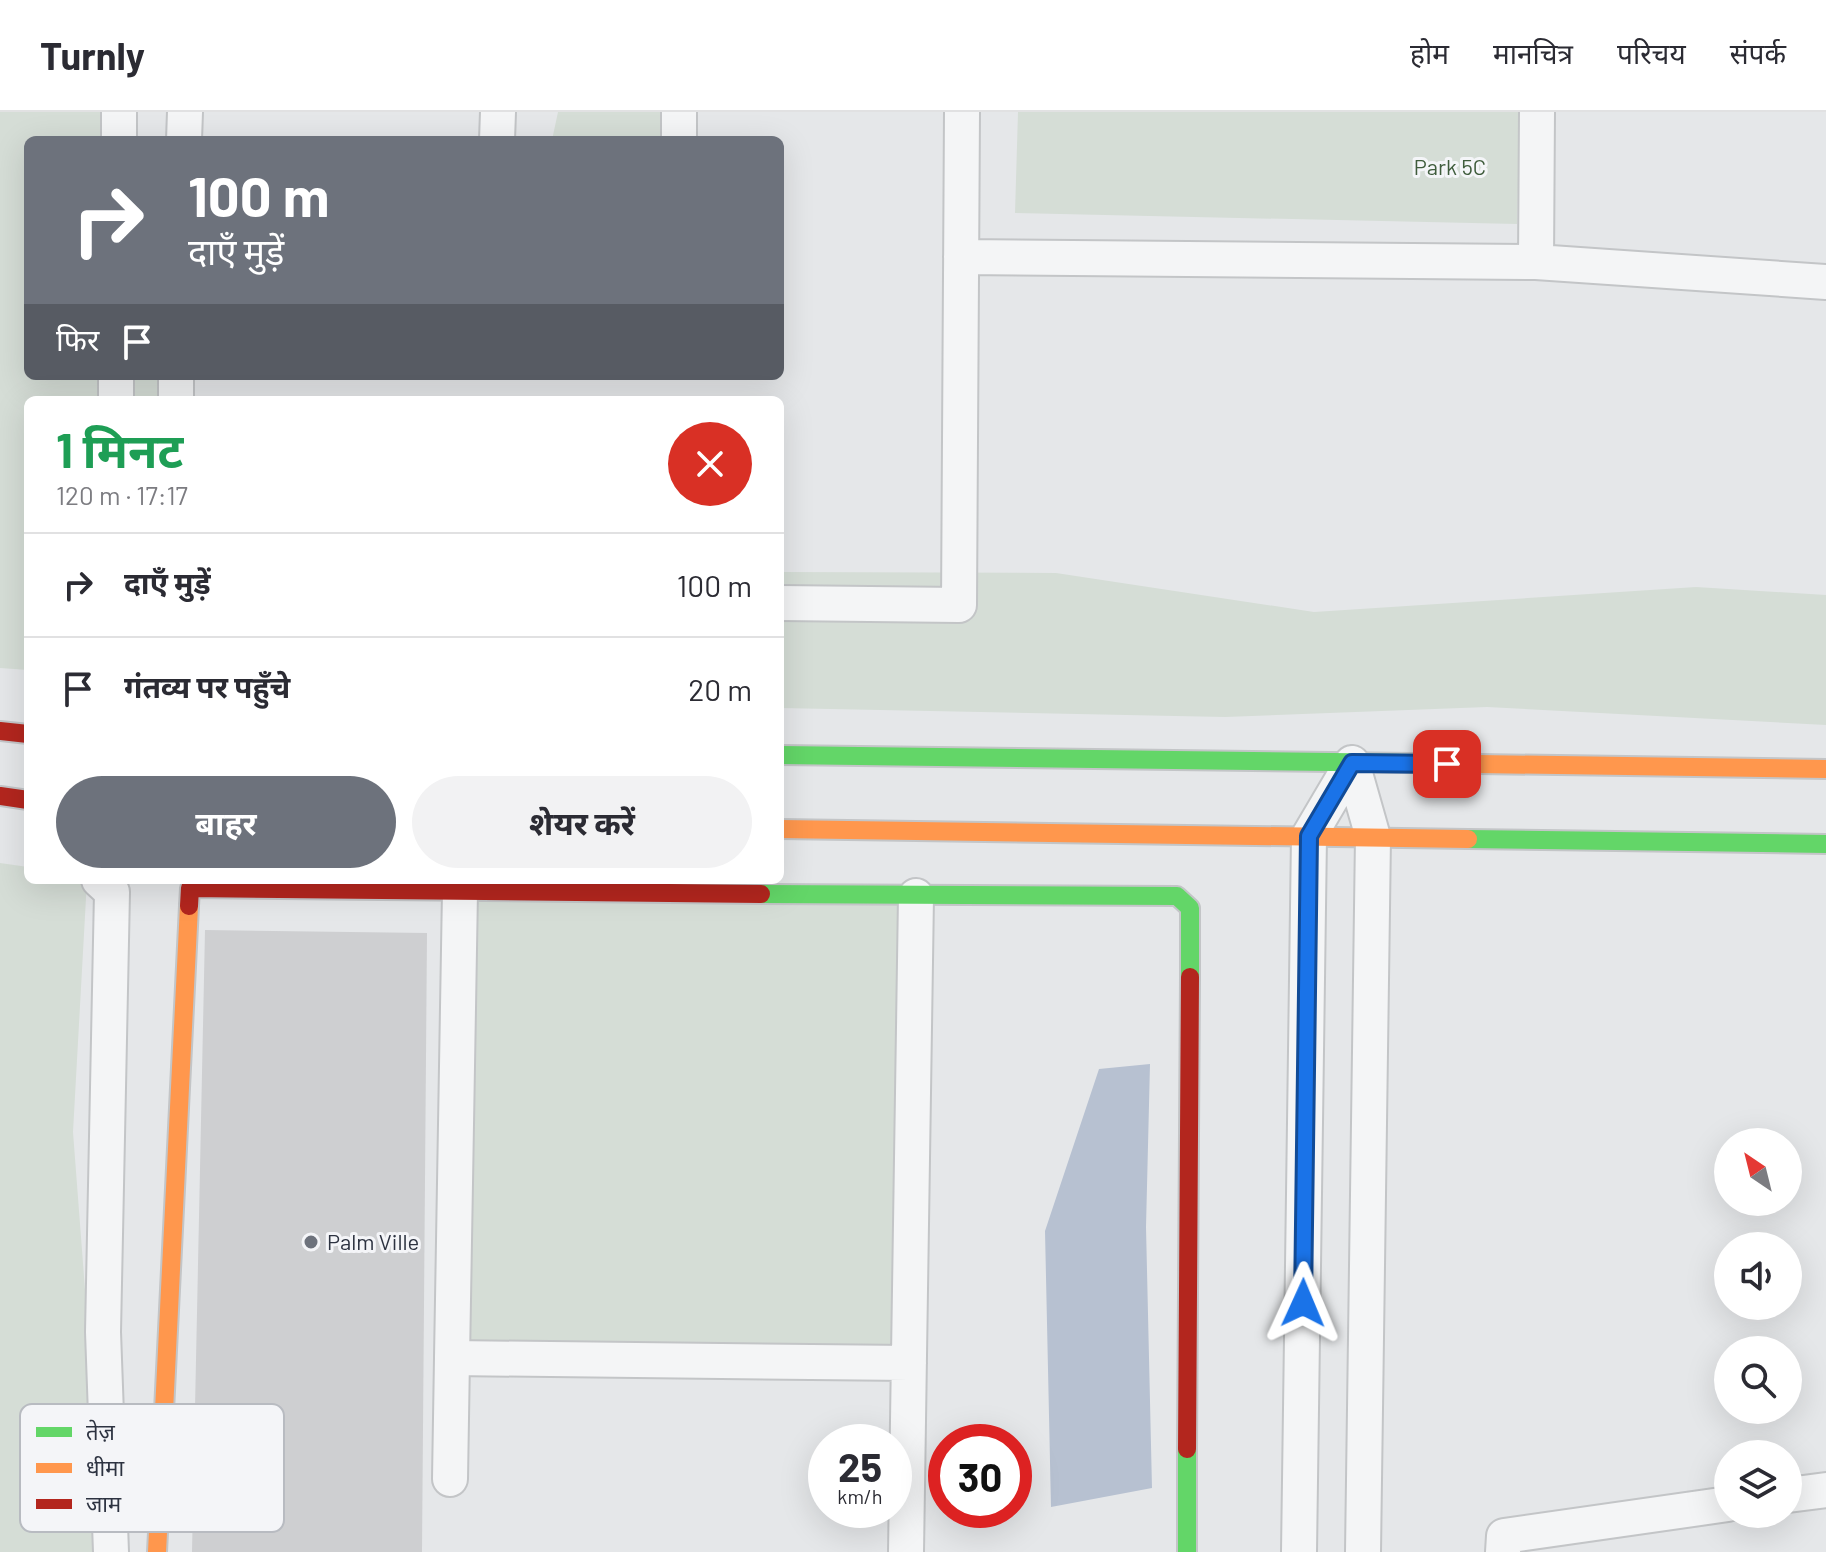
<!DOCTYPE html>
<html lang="hi">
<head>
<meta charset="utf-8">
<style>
  :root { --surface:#fff; --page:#f2f2f3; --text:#2b2b33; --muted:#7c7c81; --line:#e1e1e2; --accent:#6d727c }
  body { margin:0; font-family:Barlow,"Noto Sans Devanagari",sans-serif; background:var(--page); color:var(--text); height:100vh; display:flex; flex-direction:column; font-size:30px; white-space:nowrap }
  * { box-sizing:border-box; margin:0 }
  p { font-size:26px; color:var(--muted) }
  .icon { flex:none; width:44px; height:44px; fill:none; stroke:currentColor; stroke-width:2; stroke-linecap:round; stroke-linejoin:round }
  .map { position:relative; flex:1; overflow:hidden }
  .side { position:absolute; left:24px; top:284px; width:760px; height:488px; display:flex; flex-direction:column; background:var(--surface); border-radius:12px; box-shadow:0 8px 32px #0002 }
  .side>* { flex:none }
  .guide { position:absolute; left:24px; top:24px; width:760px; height:244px; border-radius:12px; box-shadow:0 8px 32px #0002; background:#6d727c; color:#fff; overflow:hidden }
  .needle { width:52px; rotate:325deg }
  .controls { position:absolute; left:1714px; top:1016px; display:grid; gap:16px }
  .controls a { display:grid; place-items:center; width:88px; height:88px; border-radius:50%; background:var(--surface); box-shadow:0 8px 32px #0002; font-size:40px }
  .speed { position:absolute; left:808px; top:1312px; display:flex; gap:16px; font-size:40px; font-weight:700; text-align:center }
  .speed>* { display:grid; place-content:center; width:104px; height:104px; border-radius:50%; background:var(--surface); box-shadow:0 8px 32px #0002; line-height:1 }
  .speed small { font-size:20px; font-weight:400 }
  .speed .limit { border:12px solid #d22; background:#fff; color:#111 }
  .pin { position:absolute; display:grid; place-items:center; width:68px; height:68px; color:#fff; margin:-34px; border-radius:16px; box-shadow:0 4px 12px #0006 }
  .me { position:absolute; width:88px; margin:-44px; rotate:1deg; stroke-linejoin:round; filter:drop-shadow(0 0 6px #0008) }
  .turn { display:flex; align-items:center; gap:28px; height:168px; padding:0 32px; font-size:36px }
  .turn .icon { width:104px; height:104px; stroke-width:2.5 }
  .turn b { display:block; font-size:56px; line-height:68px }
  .then { display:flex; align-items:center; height:76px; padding:0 32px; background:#0003; gap:16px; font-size:30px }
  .round { display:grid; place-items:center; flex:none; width:84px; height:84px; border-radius:42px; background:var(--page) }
  .head { display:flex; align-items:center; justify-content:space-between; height:136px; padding:0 32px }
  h1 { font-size:48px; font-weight:700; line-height:60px; color:#1e9e55 }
  .primary-button { display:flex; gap:16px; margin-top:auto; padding:16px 32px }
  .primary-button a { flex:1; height:92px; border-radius:48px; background:var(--accent); color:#fff; font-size:32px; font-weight:700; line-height:92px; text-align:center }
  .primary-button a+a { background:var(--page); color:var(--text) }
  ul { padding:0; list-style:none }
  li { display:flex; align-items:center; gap:24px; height:104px; padding:0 32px; border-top:2px solid var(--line) }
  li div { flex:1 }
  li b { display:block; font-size:30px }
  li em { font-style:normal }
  header { display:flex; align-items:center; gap:48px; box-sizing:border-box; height:112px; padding:0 40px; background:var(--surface); border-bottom:2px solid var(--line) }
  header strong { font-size:38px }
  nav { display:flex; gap:44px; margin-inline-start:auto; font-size:28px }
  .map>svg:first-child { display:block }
  .green { fill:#d5ddd6 }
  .water { fill:#b7c1d1 }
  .building { fill:#cecfd1 }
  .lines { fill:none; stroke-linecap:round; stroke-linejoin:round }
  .street-casing { stroke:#c3c5c7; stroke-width:38 }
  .fast-casing { stroke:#c3c5c7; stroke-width:22 }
  .slow-casing { stroke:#c3c5c7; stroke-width:22 }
  .jam-casing { stroke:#c3c5c7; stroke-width:22 }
  .street { stroke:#f4f5f6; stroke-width:34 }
  .fast { stroke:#63d668; stroke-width:18 }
  .slow { stroke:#ff974d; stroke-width:18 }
  .jam { stroke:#b3261e; stroke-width:18 }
  .route-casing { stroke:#114b97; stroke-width:20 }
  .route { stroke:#1a73e8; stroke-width:14 }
  .poi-dot { fill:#6d727c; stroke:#f4f5f8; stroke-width:3 }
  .labels { text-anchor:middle; stroke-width:6; stroke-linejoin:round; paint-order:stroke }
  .park-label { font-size:22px; fill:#3f5c3c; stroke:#f4f5f8 }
  .poi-label { font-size:22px; fill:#2d3341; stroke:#f4f5f8; text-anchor:start }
  .key { fill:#f4f5f8; stroke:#b8bbc1; stroke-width:2 }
  .key-label { font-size:22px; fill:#2d3341 }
</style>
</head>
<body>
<header>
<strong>Turnly</strong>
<nav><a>होम</a><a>मानचित्र</a><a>परिचय</a><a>संपर्क</a></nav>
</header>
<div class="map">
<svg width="1826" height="1440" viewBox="0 0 1826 1440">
  <rect width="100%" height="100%" fill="#e5e7e9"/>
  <path class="green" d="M0,0H127L128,28H28V264H168L161,288H28V558L0,556Z
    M558,0H662V28H552Z
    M1018,0H1520L1517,112L1015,101Z
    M780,460L1056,461L1314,500L1696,475L1826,483V613L1487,595L1225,605L780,596Z
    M0,751L28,755V768H87L73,1020L105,1440H0Z
    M460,779L916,784L909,1251L452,1246Z"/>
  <path class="water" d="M1150,952L1146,1115L1152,1376L1051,1395L1045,1119L1099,957Z"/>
  <path class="building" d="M205,818L427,821L422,1440H192Z"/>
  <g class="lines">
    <g class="street-casing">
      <path id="street" d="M119,28V0
        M184,28L185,0
        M497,28L498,0
        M679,28V0
        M961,145L1536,150L1826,170
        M1536,150L1537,0
        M116,288V264
        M176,288V264
        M780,491L959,493L962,0
        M1352,651L1373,725L1363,1440
        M99,768L112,780L103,1220L111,1440
        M460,779L452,1246L909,1251
        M450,1367L452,1246
        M1788,1383L1826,1378
        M906,1440L916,784
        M1299,1440L1309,724L1352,651
        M1503,1440L1504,1424L1728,1392"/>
    </g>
    <g class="fast-casing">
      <path id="fast" d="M780,643L1414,651
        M1468,727L1826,732
        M761,782L1177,784L1190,796V865
        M1187,1440V1337"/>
    </g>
    <g class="slow-casing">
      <path id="slow" d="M1414,651L1826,657
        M780,717L1468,727
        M157,1440L189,794"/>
    </g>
    <g class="jam-casing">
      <path id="jam" d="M0,619L28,622
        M0,684L28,688
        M189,794L190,776L761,782
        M1187,1337L1190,865"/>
    </g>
    <use href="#street" class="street"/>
    <use href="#fast" class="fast"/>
    <use href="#slow" class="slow"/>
    <use href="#jam" class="jam"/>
  </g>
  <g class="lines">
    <g class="route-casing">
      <path id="route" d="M1303,1191L1309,724L1352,651L1447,652"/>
    </g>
    <use href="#route" class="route"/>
  </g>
  <circle class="poi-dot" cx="311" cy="1130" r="8"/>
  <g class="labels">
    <g class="park-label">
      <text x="1450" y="63">Park 5C</text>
    </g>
    <g class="poi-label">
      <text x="327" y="1138">Palm Ville</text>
    </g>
  </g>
  <rect x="20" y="1292" width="264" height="128" rx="12" class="key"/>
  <rect x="36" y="1315" width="36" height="10" fill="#63d668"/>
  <rect x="36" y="1351" width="36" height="10" fill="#ff974d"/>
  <rect x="36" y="1387" width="36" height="10" fill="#b3261e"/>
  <g class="key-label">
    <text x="86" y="1328">तेज़</text>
    <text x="86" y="1364">धीमा</text>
    <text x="86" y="1400">जाम</text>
  </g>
</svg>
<div class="controls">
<a><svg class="needle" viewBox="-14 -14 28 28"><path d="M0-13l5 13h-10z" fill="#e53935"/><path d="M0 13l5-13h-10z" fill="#7c7c81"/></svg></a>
<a><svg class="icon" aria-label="sound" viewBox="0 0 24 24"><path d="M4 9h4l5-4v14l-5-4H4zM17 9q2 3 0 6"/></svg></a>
<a><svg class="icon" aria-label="search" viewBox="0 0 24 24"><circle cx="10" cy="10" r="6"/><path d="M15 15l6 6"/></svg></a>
<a><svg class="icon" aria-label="layers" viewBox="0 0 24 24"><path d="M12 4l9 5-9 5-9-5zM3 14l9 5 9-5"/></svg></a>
</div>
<div class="speed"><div>25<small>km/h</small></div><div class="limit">30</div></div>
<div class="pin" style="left:1447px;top:652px;background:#d93025"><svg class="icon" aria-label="arrive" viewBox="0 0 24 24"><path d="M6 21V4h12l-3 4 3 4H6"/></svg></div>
<svg class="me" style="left:1303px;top:1191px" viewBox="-20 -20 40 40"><path d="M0-17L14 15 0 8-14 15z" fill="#1a73e8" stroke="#fff" stroke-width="4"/></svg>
<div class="guide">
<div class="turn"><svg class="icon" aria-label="right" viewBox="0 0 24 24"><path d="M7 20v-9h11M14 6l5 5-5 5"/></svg><div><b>100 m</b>दाएँ मुड़ें</div></div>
<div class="then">फिर<svg class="icon" aria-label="arrive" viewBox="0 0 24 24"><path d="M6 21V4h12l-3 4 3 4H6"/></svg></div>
</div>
<section class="side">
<div class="head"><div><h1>1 मिनट</h1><p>120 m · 17:17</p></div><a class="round" style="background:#d93025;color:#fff"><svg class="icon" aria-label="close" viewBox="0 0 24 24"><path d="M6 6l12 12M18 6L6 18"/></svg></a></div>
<ul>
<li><svg class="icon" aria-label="right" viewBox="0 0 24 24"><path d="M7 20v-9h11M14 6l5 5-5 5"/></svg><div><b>दाएँ मुड़ें</b></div><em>100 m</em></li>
<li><svg class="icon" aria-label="arrive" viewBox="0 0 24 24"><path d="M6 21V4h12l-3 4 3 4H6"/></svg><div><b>गंतव्य पर पहुँचे</b></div><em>20 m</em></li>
</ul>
<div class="primary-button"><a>बाहर</a><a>शेयर करें</a></div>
</section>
</div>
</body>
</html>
